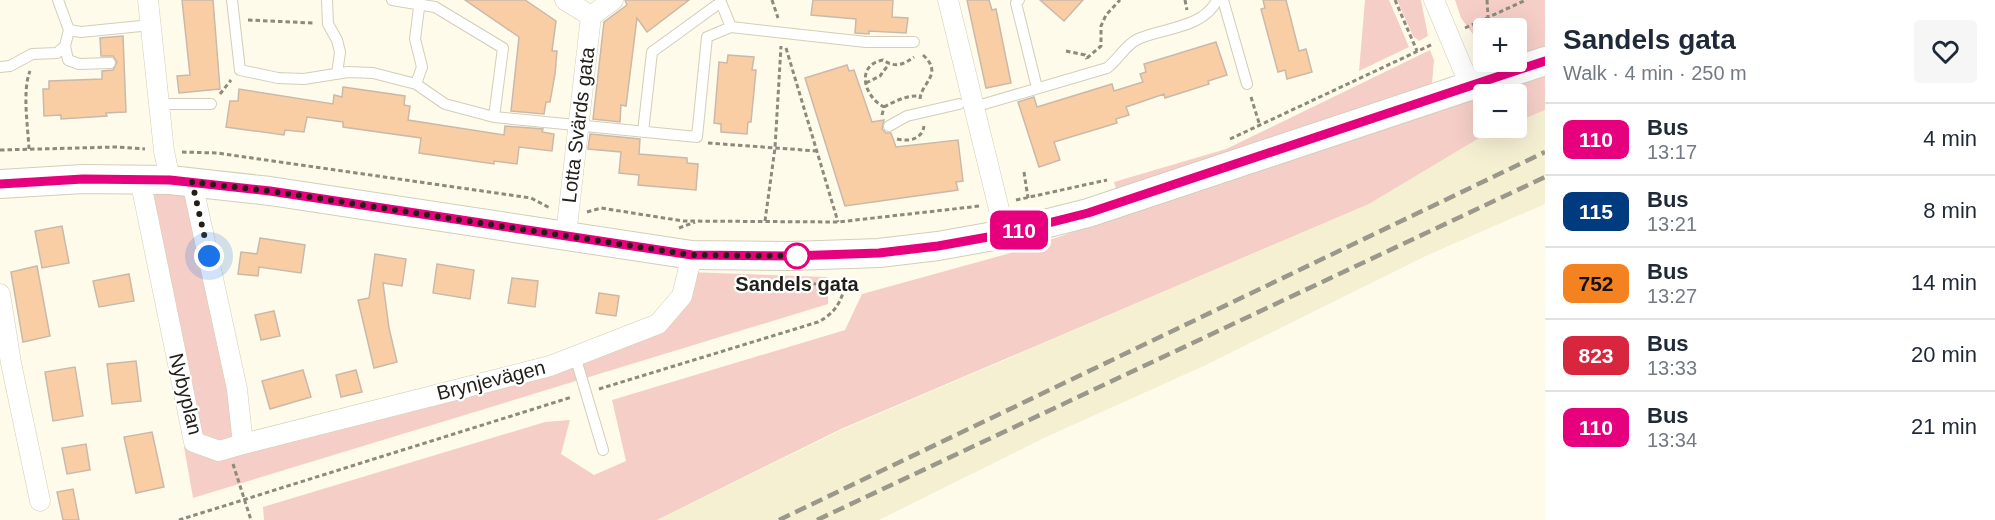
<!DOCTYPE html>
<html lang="en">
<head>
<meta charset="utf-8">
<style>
  body { margin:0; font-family:Arial,sans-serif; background:#f6f6f7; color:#1f2937; height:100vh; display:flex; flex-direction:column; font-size:22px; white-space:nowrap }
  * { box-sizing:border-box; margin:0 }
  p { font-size:20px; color:#747a83 }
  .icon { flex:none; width:33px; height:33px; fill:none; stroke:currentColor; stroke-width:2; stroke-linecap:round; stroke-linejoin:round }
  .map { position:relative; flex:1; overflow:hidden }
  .side { display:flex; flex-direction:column; background:#fff; width:450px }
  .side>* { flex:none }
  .badge { padding:0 12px; border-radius:9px; font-size:21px; line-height:39px }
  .buttons { position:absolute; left:1473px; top:18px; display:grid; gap:12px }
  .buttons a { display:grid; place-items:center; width:54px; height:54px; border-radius:6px; background:#fff; box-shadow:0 6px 24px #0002; font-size:30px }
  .you { position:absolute; width:30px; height:30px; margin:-15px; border:4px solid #fff; border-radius:50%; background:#1a73e8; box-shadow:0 0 0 9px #1a73e833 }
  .map>.badge { position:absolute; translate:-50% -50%; box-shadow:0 0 0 3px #fff }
  .round { display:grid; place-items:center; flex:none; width:63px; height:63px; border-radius:6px; background:#f6f6f7 }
  .summary { display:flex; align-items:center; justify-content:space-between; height:102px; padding:0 18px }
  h1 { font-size:28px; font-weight:700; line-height:45px }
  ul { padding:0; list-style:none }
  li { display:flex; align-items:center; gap:18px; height:72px; padding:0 18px; border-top:2px solid #e0e1e3 }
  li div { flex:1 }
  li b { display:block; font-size:22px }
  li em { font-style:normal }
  li .badge { min-width:66px; font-weight:700; text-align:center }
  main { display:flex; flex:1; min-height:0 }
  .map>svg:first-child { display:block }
  .built { fill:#f6f0d3 }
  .green { fill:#f5cfc7 }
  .building { fill:#facea5; stroke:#cab9aa; stroke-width:1.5 }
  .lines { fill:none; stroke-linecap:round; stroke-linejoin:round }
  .service-casing { stroke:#d2ceb9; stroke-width:12 }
  .minor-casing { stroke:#d2ceb9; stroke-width:21 }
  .secondary-casing { stroke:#d2ceb9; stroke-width:30 }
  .path { stroke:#8c897d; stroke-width:3; stroke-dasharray:4.5 3; stroke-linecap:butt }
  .service { stroke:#fff; stroke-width:10 }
  .minor { stroke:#fff; stroke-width:20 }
  .secondary { stroke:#fff; stroke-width:28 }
  .rail { stroke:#9a978b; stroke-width:4.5; stroke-dasharray:12 6; stroke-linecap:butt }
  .line-casing { stroke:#fff; stroke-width:14 }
  .line { stroke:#e6007e; stroke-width:9 }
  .walk { stroke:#211f18; stroke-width:6; stroke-dasharray:0 10.8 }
  .stop-dot { fill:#fff; stroke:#e6007e; stroke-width:3 }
  .labels { text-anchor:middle; stroke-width:4.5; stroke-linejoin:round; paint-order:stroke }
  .street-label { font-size:20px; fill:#211f18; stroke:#fff }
  .stop-label { font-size:20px; font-weight:bold; fill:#211f18; stroke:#fff }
</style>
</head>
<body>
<main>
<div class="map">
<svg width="1545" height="520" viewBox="0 0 1545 520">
  <rect width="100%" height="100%" fill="#fffbea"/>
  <path class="built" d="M1545 110V204L1428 255 1204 366 1046 437 879 520H657L841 430 1369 204 1486 134 1503 128H1516L1517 122Z"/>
  <path class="green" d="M1365 0H1389L1409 47 1359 71Z
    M1397 0H1421L1428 36 1419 41 1413 36Z
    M1455 0H1545V47L1517 58 1516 28H1484L1483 48 1461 18Z
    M1430 50 1434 60 1432 83 1424 89 1117 192 1114 182 1226 149Z
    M1545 76V110L1517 122 1516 94H1491Z
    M1483 97 1484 128H1503L1486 134 1369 204 841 429 657 520H264L263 507 545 422 570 420 561 454 594 475 626 461 612 400 845 330 862 294 1007 254Z
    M140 179 192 182 243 443 384 407 658 324 688 272 828 277V304L193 498 184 447 194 442Z"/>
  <path class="building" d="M182 0H213L220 89 179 93 177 76 190 75Z
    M465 0H525L556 21 552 51H557L555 74 550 102H546L544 114 511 111 519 37Z
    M625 0H689L647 32 637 18 626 106 621 105 620 122 593 119 604 22 627 5Z
    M813 0H893L892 17 908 18 906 33 869 31V34L855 33 856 19 811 15Z
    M967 0H989L992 10 996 9 1011 83 986 88Z
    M1040 0H1083L1064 21Z
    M1263 0H1286L1299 51 1306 49 1312 72 1287 79 1285 70 1278 72 1261 9 1265 8Z
    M123 36 126 112 106 113 107 116 61 119V115L44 116 43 89H49V81L102 79V71L113 70 117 62 113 56H101L100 38Z
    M1216 42 1227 75 1208 81 1209 84 1165 98 1164 94 1126 107 1129 115 1116 119 1117 123 1054 142 1060 160 1039 167 1018 102 1034 97 1037 107 1112 84 1114 91 1143 82 1140 74 1146 72 1144 64Z
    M728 55 754 57 752 70H756L751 122H748L747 134 721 132V124L714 123 719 62 727 63Z
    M847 65 849 71 854 70 872 122 884 120 882 129 886 133H891L896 147 958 140 963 181 956 182 958 190 845 206 805 78Z
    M343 87 405 96 404 105 410 106 408 120 504 135 505 126 543 129 542 132 554 134 552 151 519 147 517 164 494 161V164L419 153 421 138 343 127V122L307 117 304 132 285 130 284 135 226 127 230 101H238L239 89 333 104 334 95 342 97Z
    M590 134 640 139 639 154 687 158V163L698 164 696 190 638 185 639 175 619 173 621 152 588 149Z
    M62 226 69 263 42 268 35 231Z
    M260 238 305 245 301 273 259 267 258 276 238 274 241 252 257 254Z
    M375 254 406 259 402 286 383 283 389 328 397 362 374 368 358 300 369 298Z
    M437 264 474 270 470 299 433 293Z
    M37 266 50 336 23 342 11 272Z
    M129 274 134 301 99 307 93 281Z
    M512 278 538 281 535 307 508 303Z
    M599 293 619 296 616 316 596 313Z
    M274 311 280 336 261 340 255 315Z
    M136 361 141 401 112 404 107 364Z
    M75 367 83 416 53 421 45 372Z
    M303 370 311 397 270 409 262 381Z
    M356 370 362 392 341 397 336 375Z
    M152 432 164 487 136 493 124 437Z
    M86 444 90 470 67 474 62 448Z
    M73 489 79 520H63L57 492Z"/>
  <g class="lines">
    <defs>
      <path id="service" d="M58 0 69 30 81 32 151 25
        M232 0 240 70 278 78 304 79 348 72 373 73 416 84 445 104 494 117 697 137 707 37 731 27 866 42H914
        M327 0 328 24 337 40 340 52 337 74
        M392 0 435 7 503 48 494 117
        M720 0 731 27
        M1019 0 1016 3 1037 88
        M1223 0 1247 84
        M65 46 68 60 79 64 110 63
        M0 67 10 66 32 54 57 53 65 46 69 30
        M416 84 422 67 415 39 420 0
        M159 104H211
        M974 107 1107 68C1119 59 1125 45 1138 39 1163 28 1204 28 1217 0
        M889 126 907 116 959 104
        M643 132 652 52 721 2
        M575 356 603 450"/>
      <path id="minor" d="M148 0 164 151 170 180
        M565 0 591 16 613 0
        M948 0 1005 234
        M1434 0 1470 86
        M140 179 194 442 219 451 243 444 237 389 192 182
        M566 235 591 16
        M0 294 11 363 40 501
        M243 444 550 366 658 324 682 296 692 255"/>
      <path id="secondary" d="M0 184 83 179 170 180 270 191 692 255 792 256 879 253 938 246 1005 234 1088 213 1545 61"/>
    </defs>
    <use href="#service" class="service-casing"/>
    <use href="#minor" class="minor-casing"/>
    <use href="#secondary" class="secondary-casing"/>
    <path class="path" d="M772 0 778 18
      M1185 0 1187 10
      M1395 0 1417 51
      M1487 0 1488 16
      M248 20 313 23
      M1465 28 1526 0
      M786 48 838 222
      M1066 51 1085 55 1087 59
      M1087 58 1101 46V26L1106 15 1120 0
      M866 83 880 76 889 64
      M220 94 231 80
      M1251 97 1260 126
      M920 99C921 83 944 74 923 55H920
      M884 107C895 101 907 95 920 96
      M882 115 884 107C864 97 855 65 883 60 895 68 903 65 914 57
      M897 139C910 142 922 139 924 126
      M1230 139 1433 44
      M708 143 817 151
      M29 149C28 127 22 91 30 71
      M0 150 116 147 145 149
      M182 152 217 153 531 198 550 208
      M1024 172 1028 198
      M1016 200 1107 180
      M587 212 601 208 683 221 838 222 980 206
      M765 221 775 148 781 46
      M679 228 695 222
      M799 281 844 289 853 283V278
      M599 389 818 322C833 314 839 306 844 290
      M233 464 251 520
      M179 520 572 397"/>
    <use href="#service" class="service"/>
    <use href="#minor" class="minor"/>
    <use href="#secondary" class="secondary"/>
    <path class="rail" d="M779 520 1545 152
      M817 520 1545 177"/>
  </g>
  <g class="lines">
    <defs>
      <path id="line" d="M0 184 83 179 170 180 270 191 692 255 792 256 879 253 938 246 1005 234 1088 213 1545 61"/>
    </defs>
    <use href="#line" class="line-casing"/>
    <use href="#line" class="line"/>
    <path class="walk" d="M209 256 192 182 270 191 692 255 797 256"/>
  </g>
  <circle class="stop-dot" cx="797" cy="256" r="12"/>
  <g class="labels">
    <g class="street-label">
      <text transform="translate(578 125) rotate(-83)" y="7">Lotta Svärds gata</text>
      <text transform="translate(491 380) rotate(-14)" y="7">Brynjevägen</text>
      <text transform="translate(186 394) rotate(76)" y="7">Nybyplan</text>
    </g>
    <g class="stop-label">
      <text x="797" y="291">Sandels gata</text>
    </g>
  </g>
</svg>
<div class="buttons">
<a>+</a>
<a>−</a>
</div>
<div class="you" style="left:209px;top:256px"></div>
<b class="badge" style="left:1019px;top:230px;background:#e6007e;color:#fff">110</b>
</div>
<section class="side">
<div class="summary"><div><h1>Sandels gata</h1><p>Walk · 4 min · 250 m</p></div><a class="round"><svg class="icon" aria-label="heart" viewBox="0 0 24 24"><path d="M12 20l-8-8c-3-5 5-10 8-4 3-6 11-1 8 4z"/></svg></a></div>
<ul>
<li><span class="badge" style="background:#e6007e;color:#fff">110</span><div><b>Bus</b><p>13:17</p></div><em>4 min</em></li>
<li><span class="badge" style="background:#003b80;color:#fff">115</span><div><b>Bus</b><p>13:21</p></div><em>8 min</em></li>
<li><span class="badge" style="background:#f58220;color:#111">752</span><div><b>Bus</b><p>13:27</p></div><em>14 min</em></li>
<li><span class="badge" style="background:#d7263d;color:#fff">823</span><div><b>Bus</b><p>13:33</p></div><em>20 min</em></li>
<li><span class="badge" style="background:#e6007e;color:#fff">110</span><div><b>Bus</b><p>13:34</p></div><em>21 min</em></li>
</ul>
</section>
</main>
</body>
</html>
